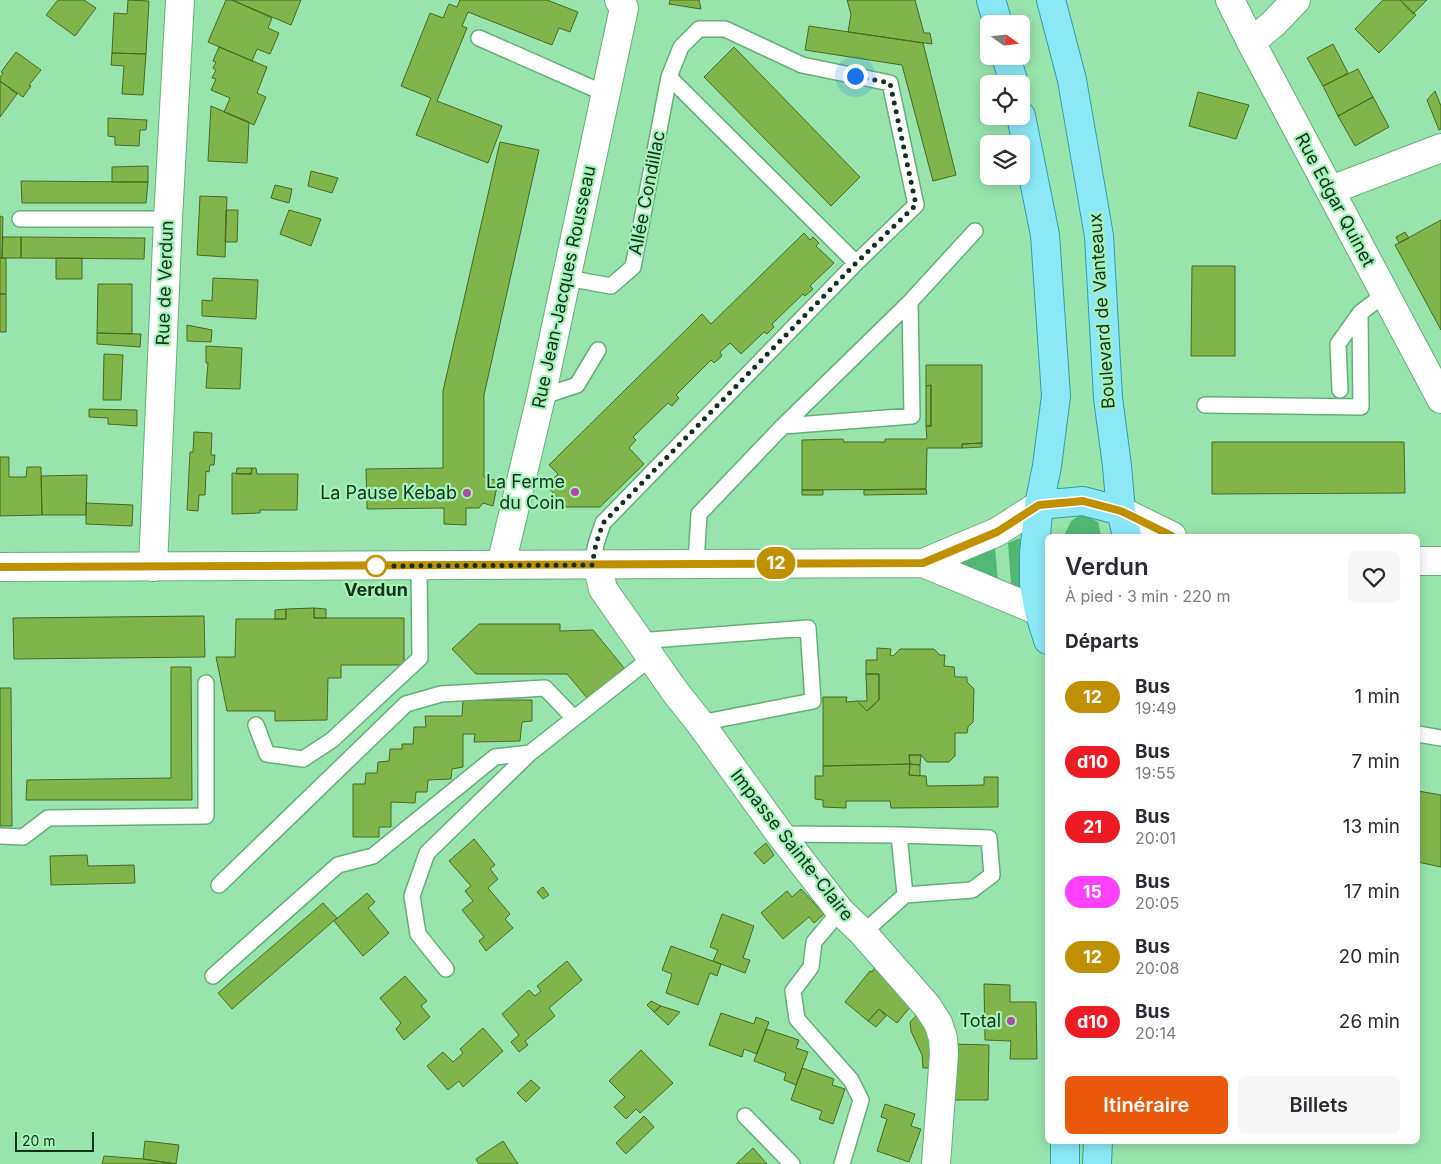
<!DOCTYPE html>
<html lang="fr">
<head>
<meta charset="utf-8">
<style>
  body { margin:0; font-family:Inter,sans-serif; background:#f7f7f7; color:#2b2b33; height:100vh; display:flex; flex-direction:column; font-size:19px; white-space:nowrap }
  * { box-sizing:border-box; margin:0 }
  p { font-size:16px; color:#7c7c81 }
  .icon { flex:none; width:28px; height:28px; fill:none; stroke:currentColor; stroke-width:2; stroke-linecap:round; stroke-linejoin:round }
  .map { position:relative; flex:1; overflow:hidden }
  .details { position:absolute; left:1045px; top:534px; width:375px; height:610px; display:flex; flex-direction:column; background:#fff; border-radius:8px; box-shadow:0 2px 12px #0003 }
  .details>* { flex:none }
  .badge { padding:0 10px; border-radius:16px; font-size:18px; line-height:32px }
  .needle { width:32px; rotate:105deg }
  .buttons { position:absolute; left:980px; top:15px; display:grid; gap:10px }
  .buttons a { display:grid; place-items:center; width:50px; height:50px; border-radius:8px; background:#fff; box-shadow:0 2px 12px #0003; font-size:25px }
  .scale { position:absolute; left:15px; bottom:12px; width:79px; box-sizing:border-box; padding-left:5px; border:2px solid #13321d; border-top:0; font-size:14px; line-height:18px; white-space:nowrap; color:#13321d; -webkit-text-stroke:4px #a5f2b9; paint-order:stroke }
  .you { position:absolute; width:25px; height:25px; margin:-12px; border:4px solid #fff; border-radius:50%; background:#1a73e8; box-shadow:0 0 0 8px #1a73e833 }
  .map>.badge { position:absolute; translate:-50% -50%; box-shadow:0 0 0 2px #fff }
  h2 { padding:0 20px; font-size:19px; line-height:45px }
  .round { display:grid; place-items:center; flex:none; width:52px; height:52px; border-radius:8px; background:#f7f7f7 }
  .summary { display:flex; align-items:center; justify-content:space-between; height:85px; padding:0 20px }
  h1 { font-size:24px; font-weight:600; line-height:38px }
  .primary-button { display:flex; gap:10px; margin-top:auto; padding:10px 20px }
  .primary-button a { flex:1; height:58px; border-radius:8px; background:#ea580c; color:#fff; font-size:20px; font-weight:600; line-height:58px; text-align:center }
  .primary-button a+a { background:#f7f7f7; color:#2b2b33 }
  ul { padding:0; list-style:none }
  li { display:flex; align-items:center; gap:15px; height:65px; padding:0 20px }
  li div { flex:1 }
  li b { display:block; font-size:19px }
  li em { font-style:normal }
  li .badge { min-width:55px; font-weight:700; text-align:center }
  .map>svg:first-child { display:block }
  .green { fill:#52b772 }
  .building { fill:#80b54c; stroke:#476b22 }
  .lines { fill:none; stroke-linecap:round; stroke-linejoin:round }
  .service-casing { stroke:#64af79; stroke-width:18 }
  .minor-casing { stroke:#64af79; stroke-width:30 }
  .tertiary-casing { stroke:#64af79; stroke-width:30 }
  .primary-casing { stroke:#309ea7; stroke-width:30 }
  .service { stroke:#fff; stroke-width:15 }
  .minor { stroke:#fff; stroke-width:28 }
  .tertiary { stroke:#fff; stroke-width:28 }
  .primary { stroke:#8ce8f7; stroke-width:28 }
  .line-casing { stroke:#fff; stroke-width:11 }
  .line { stroke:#bf9000; stroke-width:8 }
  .walk { stroke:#13321d; stroke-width:5; stroke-dasharray:0 9 }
  .poi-dot { fill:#b348a8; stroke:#a5f2b9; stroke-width:2 }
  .stop-dot { fill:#fff; stroke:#bf9000; stroke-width:2.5 }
  .labels { text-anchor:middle; stroke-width:4.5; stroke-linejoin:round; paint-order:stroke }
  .street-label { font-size:18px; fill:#13321d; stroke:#a5f2b9 }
  .poi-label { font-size:18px; fill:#13321d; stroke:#a5f2b9; text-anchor:end }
  .stop-label { font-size:18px; font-weight:bold; fill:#13321d; stroke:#a5f2b9 }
</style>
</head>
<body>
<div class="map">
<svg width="1441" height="1164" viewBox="0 0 1441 1164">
  <rect width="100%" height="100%" fill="#98e4ac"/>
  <path class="green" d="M1082 514 1098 522 1101 536H1064L1071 521Z
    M1020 538 1023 590 1011 584 1008 543Z
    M995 548 998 581 960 568 961 559Z"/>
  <path class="building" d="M58 0H84L96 8 75 36 46 15Z
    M128 0 149 1 146 54 112 53 114 13 127 14Z
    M226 0H232L272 18 268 28 279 33 270 54 257 49 252 61 208 42Z
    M232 0H301L291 25Z
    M460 0H547L578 12 570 32 559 28 552 45 468 12 462 26 467 28 437 101 502 126 488 163 416 135 431 98 401 86 430 13 443 18 449 4 457 7Z
    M670 0H699L701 9 669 4Z
    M847 0H915L924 33H930L932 44 848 32 851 14Z
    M1383 0H1400L1416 15 1379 53 1355 29Z
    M1400 0H1427L1413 14Z
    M809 26 923 43 956 175 933 181 902 65 805 50Z
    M1333 44 1348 73 1323 86 1307 58Z
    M219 47 267 67 257 93 266 97 254 125 224 112 230 98 211 90 216 79 212 78 216 70 213 68 216 62 213 61Z
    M734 47 860 177 831 206 704 77Z
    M16 52 41 70 29 85 31 86 23 97 0 81V77L3 73 1 72Z
    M112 53 146 54 143 95 122 94 124 66 111 65Z
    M1358 69 1373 97 1338 116 1323 86Z
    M0 81 17 94 0 117Z
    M1435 91 1441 106V129L1439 130 1427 100Z
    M1198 92 1249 105 1236 139 1189 126Z
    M1373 97 1389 127 1355 146 1338 116Z
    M211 106 249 122 247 163 208 161Z
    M108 118 147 120 146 130H140L139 146 115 145V137L108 136Z
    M500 142 539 150 484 395V477L498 481 493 506 483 503 479 508H466V525L444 524V508L367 509 366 469 443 468V391Z
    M148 166V182H112V167Z
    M311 171 338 178 332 193 308 186Z
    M21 181 148 182 146 203H22Z
    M275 185 292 189 289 203 271 198Z
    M200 196 227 197 225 257 197 255Z
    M226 210H238L237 242H225Z
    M289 210 321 219 311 246 280 234Z
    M0 216 3 217 2 258H0Z
    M1441 220V330L1395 245Z
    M1405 232 1409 238 1399 243 1396 237Z
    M804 233 810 240 813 237 819 243 816 246 834 263 810 286 813 289 805 296 803 294 772 324 774 327 767 334 764 332 741 354 730 343 720 352 722 356 714 363 711 360 676 395 679 398 672 406 668 403 633 437 636 440 629 448 644 464 600 507H566L546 485 558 474 549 465 702 314 711 324Z
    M3 237H21V258H2Z
    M21 237 145 238 144 259 21 258Z
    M0 258H6V294H0Z
    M56 258H82V279H56Z
    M1192 266H1235V356H1191Z
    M213 278 258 280 256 319 202 316V300L212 301Z
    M98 284H132V334L97 333Z
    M0 294H6V332H0Z
    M187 325 212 330 211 342 187 341Z
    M97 333 141 334 140 347 97 344Z
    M206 346 242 348 240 389 206 388 208 363H206Z
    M104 354 123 355 121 400H103Z
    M926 365H982V443L962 444V448H927L926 489 802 490V440L843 439 844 442H885V439H927L926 426H931V385L926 386Z
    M931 385V426H926V386Z
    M89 409 137 410V426L108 424V418L89 417Z
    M194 432 212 433 211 455H215L214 465H210L209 472 206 471 205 495H199L198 511 187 510 190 452H193Z
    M1212 442H1404L1405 493 1212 494Z
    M982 443V447L962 448V444Z
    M0 457H9V477H26L27 467H41L42 515 0 516Z
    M237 468H252L251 474H236Z
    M252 468H256L257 474H298L297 510H260V513L232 514V473L251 474Z
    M87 475 86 515H42L41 476Z
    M926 489 927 494 864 495V490Z
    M802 490H823V495H802Z
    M86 503 133 505 132 526 86 524Z
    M314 608V618H404V665H341V678H328L327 720 275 721V711H227L216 657H235L236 619H286V609Z
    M314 608 326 609V618H314Z
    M286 609V619H275V610Z
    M204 616 205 657 14 659 13 618Z
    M479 624H560V631L593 630 624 668 588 699 567 674H476L452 649Z
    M877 648 891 649 890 655 893 656 900 649H934L940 655H945L944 666 954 667 955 677H967V682L974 689 973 722 968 727 967 733H955V756L949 762H927L921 755H909L910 764 823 766V697H847L846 702 857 701 867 711 879 700V674H866V660H877Z
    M171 667H191L192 800H26L27 780 171 778Z
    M866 674H879V700L867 711 857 701H867Z
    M0 688H11L12 826H0Z
    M463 700H532V721L522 722 520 741 474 742 475 734H463V767L452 769 451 779 428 780 427 792H416L415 803 391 802V827H379V837H353V784H365L366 773H377L378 762 389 761 390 749H402V744H413L414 727H426L425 716H462Z
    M909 755H921L920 765 910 764Z
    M910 764 909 775 926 776 927 786 984 785V777H998V807L891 808 890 801H846V808L823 807V800L815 799V776H823V766Z
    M910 764 920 765V776L909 775Z
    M1418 791 1441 795V867L1418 862Z
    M474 839 495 865 490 869 498 879 488 888 510 914 505 919 513 928 486 951 479 941 484 937 462 910 473 901 465 891 471 886 449 861Z
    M766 843 774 855 764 864 754 853Z
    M87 855 88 866 134 865 135 883 51 885 50 856Z
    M543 887 549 895 543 899 537 892Z
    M801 889 824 914 814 923 809 917 783 939 761 913 787 891 792 897Z
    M367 893 375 902 368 908 389 933 363 956 334 921Z
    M323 903 337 918 232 1009 218 993Z
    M722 914 754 926 743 958 750 960 745 973 713 961 718 950 710 947Z
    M671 946 721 964 717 976 710 973 698 1005 666 993 672 974 662 970Z
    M567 961 582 980 549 1008 555 1016 525 1041 528 1045 519 1052 511 1042 519 1035 502 1014 529 990 535 996 541 991 537 986Z
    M875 967 911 1006 897 1023 879 1009 868 1021 845 1002 870 971 872 972Z
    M405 976 427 1001 421 1006 430 1017 404 1040 396 1029 401 1023 380 998Z
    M984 984 1010 985V1002H1036L1037 1059H1010L1011 1041 985 1040Z
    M651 1001 661 1006 654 1012 647 1005Z
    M661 1006 680 1012 668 1025 654 1012Z
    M879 1009 886 1016 876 1027 868 1021Z
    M721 1013 754 1024 756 1017 769 1022 757 1054 744 1049 742 1057 709 1045Z
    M918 1014 936 1042 935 1068H923L922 1055 911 1031 910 1022Z
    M483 1028 503 1051 463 1087 459 1081 448 1090 427 1066 443 1052 453 1062 463 1053 460 1049Z
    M766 1029 799 1040 796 1048 808 1052 796 1085 784 1080 786 1073 754 1061Z
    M952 1044 989 1045 988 1100H951Z
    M641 1050 673 1083 640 1113 636 1109 626 1119 614 1107 625 1097 609 1081Z
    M802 1068 834 1079 832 1085 845 1089 833 1124 819 1119 822 1111 791 1100Z
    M531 1080 540 1088 526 1102 517 1093Z
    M885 1104 915 1114 911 1126 921 1129 909 1162 877 1151 887 1119 881 1117Z
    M644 1116 654 1127 626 1154 616 1143Z
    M145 1141 179 1145 176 1164 143 1159Z
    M503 1141 518 1164H479L476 1159Z
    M753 1148 767 1164H736Z
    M104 1156 143 1159 176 1164H102Z"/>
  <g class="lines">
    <defs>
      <path id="service" d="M479 38 606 94
        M669 77 681 47 699 29H725L802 65 890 83 916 205 856 263
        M20 219H168
        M567 278 611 286 633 267 669 77 856 263 603 523 596 544 592 565
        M1340 390 1338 344 1360 313
        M541 397 577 385 598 350
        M1205 405 1361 407 1360 313 1385 294
        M783 426 912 416 910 302
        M696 563 699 514 783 426 910 302 975 231
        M638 641 808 628 813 701 700 723
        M256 725 267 754 303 759 332 740 420 658 419 566
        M1418 734 1441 738
        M780 834 899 835 989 838 992 875 972 890 905 895 863 933
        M899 835 905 895
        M0 836 23 837 48 818 206 816V683
        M219 885 406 704 441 694 545 688 574 718
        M840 911 814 942 811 967 793 991 797 1019 851 1080 861 1100 842 1164
        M446 969 418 934 412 896 427 853 530 753
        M213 976 338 865 373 856 495 757 530 753 652 657
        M745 1116 792 1164"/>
      <path id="minor" d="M1230 0 1251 42 1441 399
        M1251 42 1273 24 1296 0
        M1331 190 1441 148
        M501 565 541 397 621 22 624 8 619 0
        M600 565V576L603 589 676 693 700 723 780 834 840 911 863 933 927 1006 938 1023 943 1038 944 1054 936 1164
        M153 567 168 219 180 0"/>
      <path id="tertiary" d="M1121 511 1172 536
        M1418 561H1441
        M923 563 997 532 1039 505
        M0 567 923 563 1039 611"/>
      <path id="primary" d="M991 0 998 24
        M1051 0 1072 80 1099 236 1108 398 1117 466 1121 511 1127 536
        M1006 56 1014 84
        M1021 116 1045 235 1056 396 1047 466 1039 505 1034 554V584L1039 611 1048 640
        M1039 505 1083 501 1121 511
        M1065 1164V1141
        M1097 1164 1098 1141"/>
    </defs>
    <use href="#service" class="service-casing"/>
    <use href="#minor" class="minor-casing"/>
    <use href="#tertiary" class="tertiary-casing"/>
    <use href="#primary" class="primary-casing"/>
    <use href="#service" class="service"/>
    <use href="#minor" class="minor"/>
    <use href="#tertiary" class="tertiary"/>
    <use href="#primary" class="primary"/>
  </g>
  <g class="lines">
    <defs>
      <path id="line" d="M0 567 923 563 997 532 1039 505 1083 501 1121 511 1172 536"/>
    </defs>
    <use href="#line" class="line-casing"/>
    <use href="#line" class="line"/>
    <path class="walk" d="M376 566 592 565 596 544 603 523 856 263 916 205 890 83 855 76"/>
  </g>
  <g class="poi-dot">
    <circle cx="575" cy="492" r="5"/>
    <circle cx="467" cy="493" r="5"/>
    <circle cx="1011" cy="1021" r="5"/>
  </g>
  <circle class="stop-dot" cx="376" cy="566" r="10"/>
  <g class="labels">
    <g class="street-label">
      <text transform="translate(647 193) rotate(-79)" y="6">Allée Condillac</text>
      <text transform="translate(1335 200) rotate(62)" y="6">Rue Edgar Quinet</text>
      <text transform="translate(165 283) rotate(-88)" y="6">Rue de Verdun</text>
      <text transform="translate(564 287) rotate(-78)" y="6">Rue Jean-Jacques Rousseau</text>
      <text transform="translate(1102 311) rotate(-94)" y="6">Boulevard de Vanteaux</text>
      <text transform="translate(792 845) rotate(52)" y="6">Impasse Sainte-Claire</text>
    </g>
    <g class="poi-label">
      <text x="565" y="488">La Ferme<tspan x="565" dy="21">du Coin</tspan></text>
      <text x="457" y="499">La Pause Kebab</text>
      <text x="1001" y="1027">Total</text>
    </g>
    <g class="stop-label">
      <text x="376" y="596">Verdun</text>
    </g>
  </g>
</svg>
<div class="buttons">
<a><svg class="needle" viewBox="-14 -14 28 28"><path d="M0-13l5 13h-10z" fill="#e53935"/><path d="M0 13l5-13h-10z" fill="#7c7c81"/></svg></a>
<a><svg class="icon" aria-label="locate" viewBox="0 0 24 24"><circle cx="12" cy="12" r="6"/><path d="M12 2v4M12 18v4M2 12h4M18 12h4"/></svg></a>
<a><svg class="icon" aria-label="layers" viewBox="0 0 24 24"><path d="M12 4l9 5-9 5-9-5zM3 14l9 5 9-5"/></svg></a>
</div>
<div class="scale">20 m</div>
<div class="you" style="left:855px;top:76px"></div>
<b class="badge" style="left:776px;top:563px;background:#bf9000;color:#fff">12</b>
<section class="details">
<div class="summary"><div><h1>Verdun</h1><p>À pied · 3 min · 220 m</p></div><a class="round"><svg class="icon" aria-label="heart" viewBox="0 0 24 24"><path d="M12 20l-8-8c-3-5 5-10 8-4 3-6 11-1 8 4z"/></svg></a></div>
<h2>Départs</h2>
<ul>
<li><span class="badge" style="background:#bf9000;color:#fff">12</span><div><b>Bus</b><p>19:49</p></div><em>1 min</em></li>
<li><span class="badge" style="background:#ed1c24;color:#fff">d10</span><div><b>Bus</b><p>19:55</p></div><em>7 min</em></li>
<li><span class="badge" style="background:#ed1c24;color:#fff">21</span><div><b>Bus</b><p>20:01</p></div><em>13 min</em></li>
<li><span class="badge" style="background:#ff40ff;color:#fff">15</span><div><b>Bus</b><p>20:05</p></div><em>17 min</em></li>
<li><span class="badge" style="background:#bf9000;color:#fff">12</span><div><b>Bus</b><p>20:08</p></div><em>20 min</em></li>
<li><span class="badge" style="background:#ed1c24;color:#fff">d10</span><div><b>Bus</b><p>20:14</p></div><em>26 min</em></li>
</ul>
<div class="primary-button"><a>Itinéraire</a><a>Billets</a></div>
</section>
</div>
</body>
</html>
